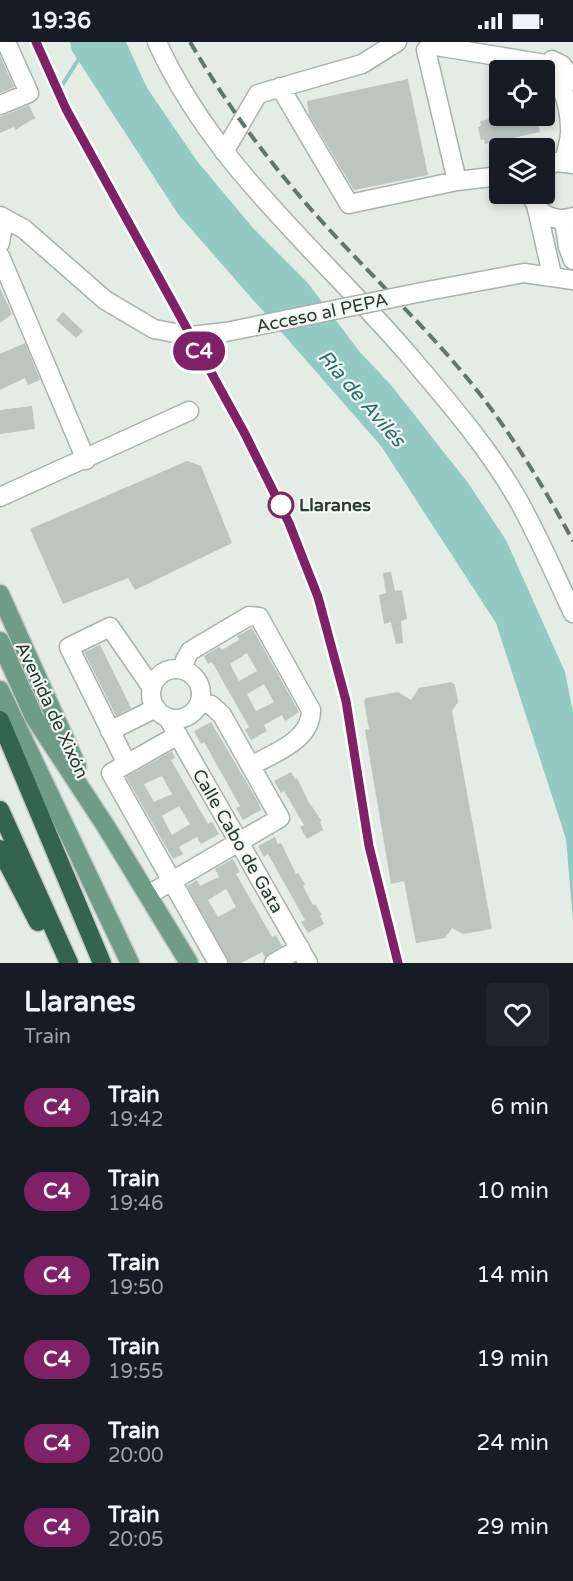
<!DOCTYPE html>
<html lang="en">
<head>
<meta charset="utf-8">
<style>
  body { margin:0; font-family:"Varela Round",sans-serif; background:#20242c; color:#f1f3f6; height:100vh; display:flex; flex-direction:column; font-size:22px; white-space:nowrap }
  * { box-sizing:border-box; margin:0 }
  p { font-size:20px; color:#9ea1a6 }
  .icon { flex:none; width:33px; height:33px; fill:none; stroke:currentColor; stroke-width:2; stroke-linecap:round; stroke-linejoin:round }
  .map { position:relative; height:921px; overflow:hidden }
  .details { display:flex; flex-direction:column; background:#171b24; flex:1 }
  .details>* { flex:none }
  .badge { padding:0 12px; border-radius:20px; font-size:21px; line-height:39px }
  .fabs { position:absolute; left:489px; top:18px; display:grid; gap:12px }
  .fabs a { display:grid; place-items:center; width:66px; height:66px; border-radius:6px; background:#171b24; box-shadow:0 3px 9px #0003; font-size:30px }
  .map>.badge { position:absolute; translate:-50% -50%; box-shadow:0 0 0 3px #fff }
  .round { display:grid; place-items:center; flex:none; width:63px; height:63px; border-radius:6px; background:#20242c }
  .overview { display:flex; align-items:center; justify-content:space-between; height:102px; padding:0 24px }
  h1 { font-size:28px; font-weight:700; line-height:45px }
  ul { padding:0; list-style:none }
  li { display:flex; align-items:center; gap:18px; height:84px; padding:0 24px }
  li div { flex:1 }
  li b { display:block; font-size:22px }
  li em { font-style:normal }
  li .badge { min-width:66px; font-weight:700; text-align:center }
  .status { display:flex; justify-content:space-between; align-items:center; height:42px; padding:0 30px; background:#171b24; direction:ltr }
  .status svg { height:16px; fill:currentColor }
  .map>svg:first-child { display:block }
  .water { fill:#93cac4 }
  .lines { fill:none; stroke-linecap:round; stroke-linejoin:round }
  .stream { stroke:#93cac4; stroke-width:4 }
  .building { fill:#bac6bf; fill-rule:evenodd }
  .minor-casing { stroke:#a7b3ac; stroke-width:21 }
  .major-casing { stroke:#c2c8c5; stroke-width:21 }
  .highway-casing { stroke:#c2c8c5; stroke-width:21 }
  .minor { stroke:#fff; stroke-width:18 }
  .major { stroke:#6e9c85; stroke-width:18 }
  .highway { stroke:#35644e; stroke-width:18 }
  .rail { stroke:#60776b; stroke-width:4; stroke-dasharray:12 6; stroke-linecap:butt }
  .minor-bridge-casing { stroke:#a7b3ac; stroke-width:21; stroke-linecap:butt }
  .minor-bridge { stroke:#fff; stroke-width:18 }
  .line-casing { stroke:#fff; stroke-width:14 }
  .line { stroke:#802168; stroke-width:9 }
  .stop-dot { fill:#fff; stroke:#802168; stroke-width:3 }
  .labels { text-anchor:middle; stroke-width:4.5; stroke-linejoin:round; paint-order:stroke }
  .street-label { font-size:18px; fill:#263b30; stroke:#f4f9f5 }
  .stop-label { font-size:18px; font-weight:bold; fill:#263b30; stroke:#f4f9f5; text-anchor:start }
  .water-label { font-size:20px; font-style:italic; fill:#27706a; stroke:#f4f9f5 }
</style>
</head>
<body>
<div class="status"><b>19:36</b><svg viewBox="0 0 49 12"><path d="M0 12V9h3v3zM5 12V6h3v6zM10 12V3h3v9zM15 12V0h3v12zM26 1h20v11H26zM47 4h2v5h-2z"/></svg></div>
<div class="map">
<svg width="573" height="921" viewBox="0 0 573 921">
  <rect width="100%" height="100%" fill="#e4ece6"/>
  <path class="water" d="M70 0H126L147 46 197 119 253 186 307 240 359 309 391 343 468 441 506 498 565 630 573 670V879L566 797 496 581 381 404 178 172 72 9Z"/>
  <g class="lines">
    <path class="stream" d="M63 42 80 15"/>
  </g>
  <path class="building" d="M0 14 14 45 0 51Z
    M408 37 428 133 354 148 309 73 307 59Z
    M29 63 35 76 15 88 14 85 0 91V75Z
    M504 74H537L540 90 485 102 484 97 481 98 478 85 481 84 480 79Z
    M0 246 12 272 0 281Z
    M63 270 83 289 76 296 56 278Z
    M25 301 40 338 28 343 25 336 0 348V312Z
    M32 364 35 387 0 392V368Z
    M187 419 201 424 232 501 135 548 128 536 63 562 30 487Z
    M391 530 395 549 402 548 407 577 401 579 403 601 396 602 391 580 384 582 379 553 386 551 383 531Z
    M252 586 299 670 285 679 282 673 264 683 267 689 251 698 245 688 249 685 212 620 208 622 204 614 219 605 222 608 239 598 237 594ZM247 611 257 629 239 639 230 622ZM264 642 274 660 256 669 247 652Z
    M100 603 131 666 116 674 84 610Z
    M451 640 455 643 458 660 452 669 492 887 463 892 452 886 445 896 416 901 404 839 391 842 365 688 369 687 364 659 366 656 398 650 411 658 419 646Z
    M211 680 258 760 261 768 243 778 236 766 240 764 204 700 201 702 194 689Z
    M172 709 175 716 171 718 208 782 212 780 219 792 201 802 197 795 179 805 183 812 173 817 126 735ZM162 734 172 752 154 760 144 742ZM179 764 190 782 172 793 162 774Z
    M291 730 295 737 297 736 308 759 322 779 320 780 323 788 307 797 300 785 304 783 284 749 281 751 274 739Z
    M275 795 278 802 281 801 296 832 298 831 305 842 303 844 313 863 315 862 322 873 320 874 324 882 308 891 301 880 305 878 268 812 264 815 258 804Z
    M233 817 240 830 236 832 272 895 276 893 282 904 265 915 262 910 241 921H229L187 844 197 838 200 844 219 835 215 827ZM226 847 236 865 218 875 208 858Z"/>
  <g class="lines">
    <defs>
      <path id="minor" d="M157 0C213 124 320 210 407 311 446 357 487 404 517 456 538 493 555 533 573 571
        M436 4 545 22C561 35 570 65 570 87 571 97 566 109 564 120
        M426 8 457 139
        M552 18 562 23 573 39
        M280 45 349 162 457 139 500 134
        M0 63 29 51 6 0
        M224 110 258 52 362 22 397 0
        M544 125 556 120 573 122
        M532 152C536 172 553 181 573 175
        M537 167 552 233
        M0 174 24 187 105 258 154 287
        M564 178 568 205 573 218
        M0 201 4 178
        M0 214 86 418
        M422 250 524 231 573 238
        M0 455 189 369
        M151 652a25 25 0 1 1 50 0a25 25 0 1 1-50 0Z
        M184 628 185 618 190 609 249 574 259 575 311 668C311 699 275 710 251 724
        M168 676 308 921
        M110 689 156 666
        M178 693 111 731 218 921
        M127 722 69 605 110 585 152 646
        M148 853 280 776 222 673 211 663 200 660
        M274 921 300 906"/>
      <path id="major" d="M0 552 77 724
        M0 599 34 675 105 783 189 921
        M0 648 130 921"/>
      <path id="highway" d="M0 678 102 921
        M0 768 69 921
        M0 807 38 880"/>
    </defs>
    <use href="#minor" class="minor-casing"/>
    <use href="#major" class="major-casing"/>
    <use href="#highway" class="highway-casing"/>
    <use href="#minor" class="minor"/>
    <use href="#major" class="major"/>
    <use href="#highway" class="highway"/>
    <path class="rail" d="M36 0 66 67 281 463 318 556 346 659 369 804 398 921
      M190 0C220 51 253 99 292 145 353 219 428 283 486 360 519 404 547 451 573 499"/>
    <defs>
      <path id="minor-bridge" d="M154 287 191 294 226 290 422 250"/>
    </defs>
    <use href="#minor-bridge" class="minor-bridge-casing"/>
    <use href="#minor-bridge" class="minor-bridge"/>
  </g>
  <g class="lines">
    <defs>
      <path id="line" d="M36 0 66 67 245 392 289 481 318 555 346 659 369 804 398 921"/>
    </defs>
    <use href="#line" class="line-casing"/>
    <use href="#line" class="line"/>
  </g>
  <circle class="stop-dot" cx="281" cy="463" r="12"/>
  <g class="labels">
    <g class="street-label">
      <text transform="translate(322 271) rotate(-12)" y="6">Acceso al PEPA</text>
      <text transform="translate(52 668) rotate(65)" y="6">Avenida de Xixón</text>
      <text transform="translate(238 799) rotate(60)" y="6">Calle Cabo de Gata</text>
    </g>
    <g class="stop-label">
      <text x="299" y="469">Llaranes</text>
    </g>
    <g class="water-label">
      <text transform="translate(362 356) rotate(49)" y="7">Ría de Avilés</text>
    </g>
  </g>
</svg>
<div class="fabs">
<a><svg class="icon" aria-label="locate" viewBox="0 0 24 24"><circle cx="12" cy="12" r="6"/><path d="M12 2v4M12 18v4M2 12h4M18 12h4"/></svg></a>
<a><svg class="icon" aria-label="layers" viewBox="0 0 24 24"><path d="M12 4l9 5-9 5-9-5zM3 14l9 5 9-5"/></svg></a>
</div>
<b class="badge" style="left:199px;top:309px;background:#802168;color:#fff">C4</b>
</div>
<section class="details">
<div class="overview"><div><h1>Llaranes</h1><p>Train</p></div><a class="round"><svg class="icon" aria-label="heart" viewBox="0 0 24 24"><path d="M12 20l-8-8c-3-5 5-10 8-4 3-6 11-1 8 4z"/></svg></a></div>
<ul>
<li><span class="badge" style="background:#802168;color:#fff">C4</span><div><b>Train</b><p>19:42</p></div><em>6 min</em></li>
<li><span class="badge" style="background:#802168;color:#fff">C4</span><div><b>Train</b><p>19:46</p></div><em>10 min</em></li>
<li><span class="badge" style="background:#802168;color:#fff">C4</span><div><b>Train</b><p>19:50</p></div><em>14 min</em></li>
<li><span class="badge" style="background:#802168;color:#fff">C4</span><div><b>Train</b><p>19:55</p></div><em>19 min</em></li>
<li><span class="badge" style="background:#802168;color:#fff">C4</span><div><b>Train</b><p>20:00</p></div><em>24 min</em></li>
<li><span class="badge" style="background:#802168;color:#fff">C4</span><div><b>Train</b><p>20:05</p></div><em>29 min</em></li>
</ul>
</section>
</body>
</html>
